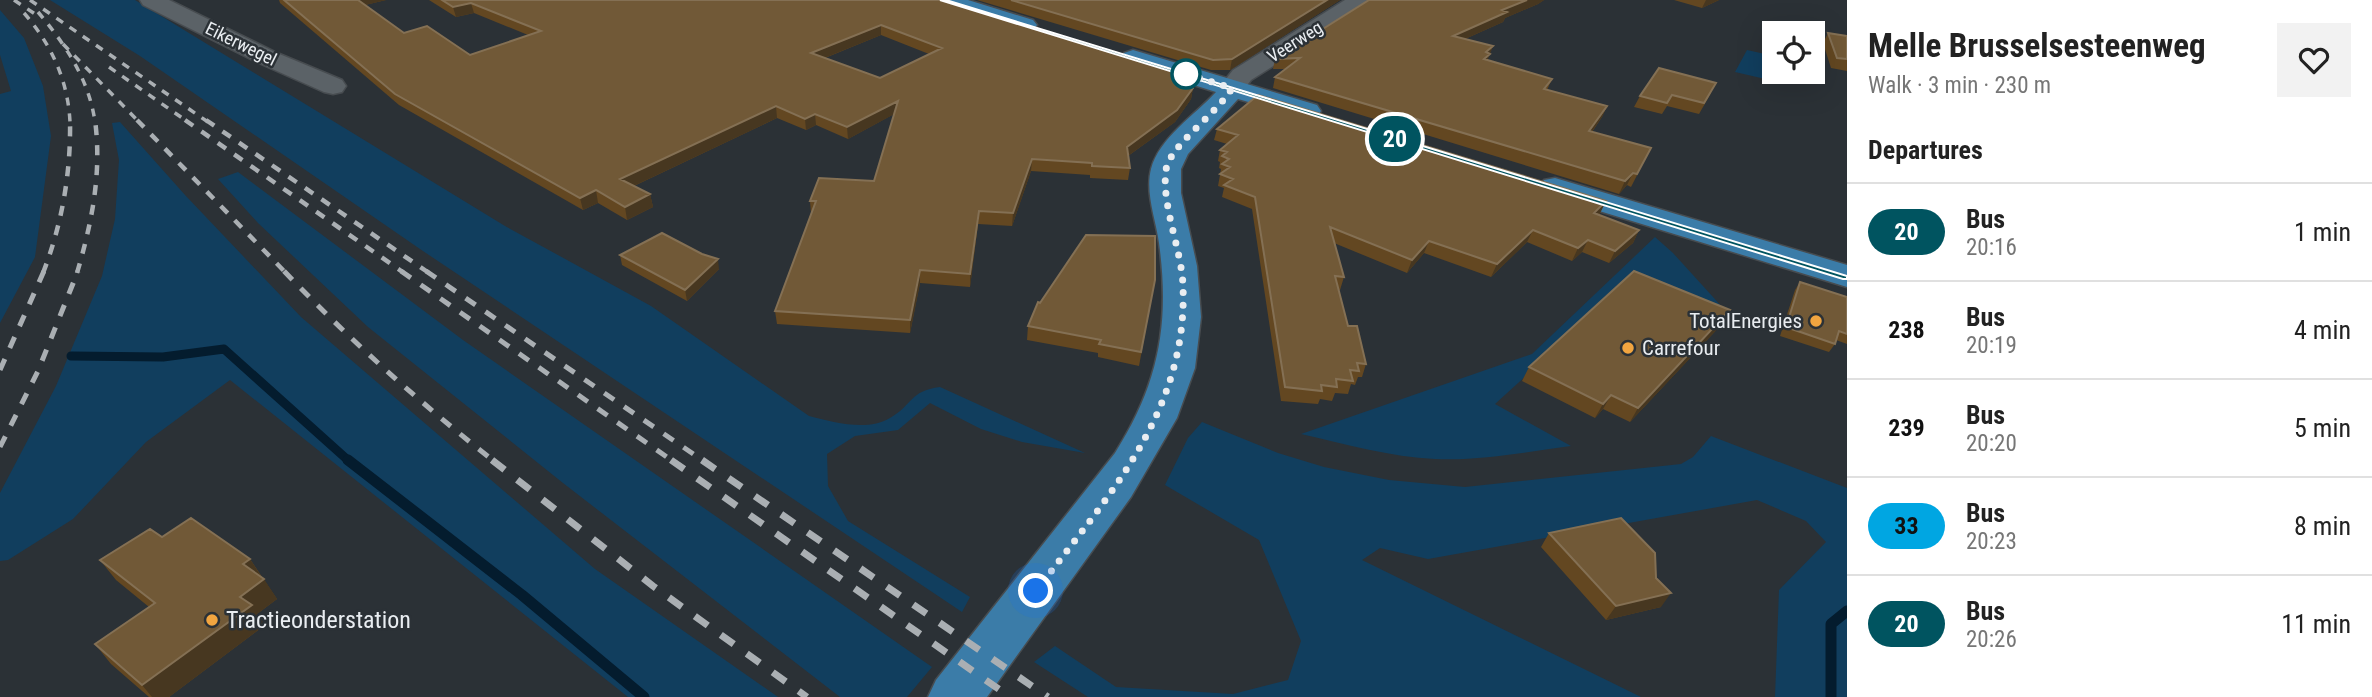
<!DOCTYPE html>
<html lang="en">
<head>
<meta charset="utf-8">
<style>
  body { margin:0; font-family:"Roboto Condensed",sans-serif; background:#f2f2f2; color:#222; height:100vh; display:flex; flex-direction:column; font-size:26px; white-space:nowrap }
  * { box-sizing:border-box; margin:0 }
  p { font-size:23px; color:#767676 }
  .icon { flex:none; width:38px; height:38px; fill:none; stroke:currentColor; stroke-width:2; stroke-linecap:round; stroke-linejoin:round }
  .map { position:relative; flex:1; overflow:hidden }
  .side { display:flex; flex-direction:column; background:#fff; width:525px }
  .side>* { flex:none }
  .badge { padding:0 14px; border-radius:23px; font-size:24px; line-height:46px }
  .controls { position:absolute; left:1762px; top:21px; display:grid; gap:14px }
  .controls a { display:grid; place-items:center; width:63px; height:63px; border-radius:0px; background:#fff; box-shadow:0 7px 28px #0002; font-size:35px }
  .you { position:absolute; width:35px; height:35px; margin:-18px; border:5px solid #fff; border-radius:50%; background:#1a73e8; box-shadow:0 0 0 10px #1a73e833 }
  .map>.badge { position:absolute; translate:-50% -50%; box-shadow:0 0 0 4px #fff }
  h2 { padding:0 21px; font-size:26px; line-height:63px }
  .round { display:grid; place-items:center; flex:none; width:74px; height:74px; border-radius:0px; background:#f2f2f2 }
  .head { display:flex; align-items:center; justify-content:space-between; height:119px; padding:0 21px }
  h1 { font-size:33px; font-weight:700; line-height:52px }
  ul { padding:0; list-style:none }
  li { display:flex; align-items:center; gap:21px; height:98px; padding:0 21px; border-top:2px solid #e0e0e0 }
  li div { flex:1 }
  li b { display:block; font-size:26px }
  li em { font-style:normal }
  li .badge { min-width:77px; font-weight:700; text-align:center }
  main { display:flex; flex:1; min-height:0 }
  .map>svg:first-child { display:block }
  .green { fill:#113e5e }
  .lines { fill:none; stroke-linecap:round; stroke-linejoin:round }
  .stream-far1 { stroke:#041c2e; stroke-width:9 }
  .stream { stroke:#041c2e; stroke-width:11 }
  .minor-casing { stroke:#474c50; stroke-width:3 }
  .major-casing { stroke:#474c50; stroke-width:3 }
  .minor { fill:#5b6267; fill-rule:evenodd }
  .major { fill:#3b7ca8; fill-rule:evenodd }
  .rail-far3 { stroke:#aaafb3; stroke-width:3.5; stroke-dasharray:8 8; stroke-linecap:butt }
  .rail-far2 { stroke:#aaafb3; stroke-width:4.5; stroke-dasharray:10 10; stroke-linecap:butt }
  .rail-far1 { stroke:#aaafb3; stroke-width:5; stroke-dasharray:12 12; stroke-linecap:butt }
  .rail { stroke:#aaafb3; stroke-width:7; stroke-dasharray:16 16; stroke-linecap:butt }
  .wall { fill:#634721; fill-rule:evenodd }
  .shaded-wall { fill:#473720 }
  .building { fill:#715937; stroke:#847054; stroke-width:2; fill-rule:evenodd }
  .line { fill:#005460; stroke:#fff; stroke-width:2 }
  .walk { stroke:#e9edf1; stroke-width:7; stroke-dasharray:0 12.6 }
  .stop-dot { fill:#fff; stroke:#005460; stroke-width:3.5 }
  .poi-dot { fill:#f1a540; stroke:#2b3136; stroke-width:2.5 }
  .labels { text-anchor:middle; stroke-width:5; stroke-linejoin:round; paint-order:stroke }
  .far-street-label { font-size:18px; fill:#e9edf1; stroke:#2b3136 }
  .poi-label { font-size:21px; fill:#e9edf1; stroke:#2b3136; text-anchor:end }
  .near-poi-label { font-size:24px; fill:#e9edf1; stroke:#2b3136; text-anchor:start }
</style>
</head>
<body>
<main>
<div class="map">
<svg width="1847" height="697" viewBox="0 0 1847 697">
  <rect width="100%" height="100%" fill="#2b3136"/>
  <path class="green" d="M50 0H135L505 226 651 306 809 416C833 422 867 432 890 418 913 405 909 391 940 387L1085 453 1022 442 981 429 930 403 898 430 855 436 827 454 828 486 848 521 970 597 962 612 420 249 140 56Z
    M0 10 24 38 43 86 51 136 35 257 0 323V94L11 91 0 55Z
    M1747 50 1774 56V72H1778L1774 81 1735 72Z
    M120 122 185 195 301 317 595 569 778 697H628L230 380 146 442 73 519 8 560 0 561V493L56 386 102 276 115 219 119 160 112 123Z
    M238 172 463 340 932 667 907 697H840L563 483 368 327 258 223 218 179Z
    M1655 237 1673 253 1733 319 1722 324 1627 284 1495 404 1571 446C1526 452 1481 461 1435 459 1391 457 1344 444 1301 434L1532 354Z
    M1202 422 1278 453 1324 467 1389 480 1465 487 1681 464 1693 457 1711 436 1847 488V697H1775L1779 590 1826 542 1806 521 1757 500 1428 559 1380 548 1362 560 1641 697H1088L1034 662 1055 646 1116 687 1233 694 1288 680 1301 641 1259 540 1165 485 1188 438Z"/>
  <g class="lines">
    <path class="stream-far1" d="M71 356 163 357 224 349 350 462"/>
    <path class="stream" d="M348 460 522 595 644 697
      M1831 697V624L1847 611"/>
    <defs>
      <path id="minor" d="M140 0H169L277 53 342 80 346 86 342 92 333 94 324 92 259 63 143 5Z
        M1345 0H1372L1369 5 1251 80C1242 92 1238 97 1223 94L1219 88 1233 70Z"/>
      <path id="major" d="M933 0H968L1033 20 1037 25 1033 30 1025 32 936 5Z
        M1133 50 1317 105 1321 111 1317 117 1307 119 1238 99 1188 154 1181 169V193L1197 266 1201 317 1195 368 1177 418 1131 497 987 697H928L936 680 1115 453C1159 384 1170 323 1159 243 1156 220 1145 193 1151 169 1159 138 1195 115 1216 92L1124 63 1120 58 1124 53Z
        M1555 178 1847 265V287L1544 194 1539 187 1544 180Z"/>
    </defs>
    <use href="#minor" class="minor-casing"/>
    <use href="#major" class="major-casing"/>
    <use href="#minor" class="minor"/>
    <use href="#major" class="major"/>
    <path class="rail-far3" d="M14 0 38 16
      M30 0 208 122
      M38 12C65 44 89 79 95 122
      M24 13C51 44 68 80 70 122
      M63 44 139 122
      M109 67 188 122"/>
    <path class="rail-far2" d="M137 120 286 273
      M185 120 404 273
      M206 120 429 273
      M43 273C62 224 71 173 70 120
      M77 273C92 222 102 173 95 120"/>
    <path class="rail-far1" d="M284 271C350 340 420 403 495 462
      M401 271 674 462
      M426 271 705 462
      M0 370 44 271
      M0 447 38 371 78 271"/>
    <path class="rail" d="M492 460 653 586 807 697
      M671 460 1010 697
      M702 460 1048 697"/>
  </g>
  <path class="wall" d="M279 0H386L365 5 404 33 470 55 528 35 474 13 456 17 429 0H943L1193 88 1191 99 1175 122 1128 156 1130 168 1128 180 1090 178V175L1031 171 1012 226 978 224 970 287 920 283 910 333 777 324 775 311 811 213 810 201 874 181 894 114 848 139 816 125 806 130 777 118 634 186 650 194 653 207 627 220 598 203 583 210 399 105 280 3ZM881 35 929 54 880 78 825 58Z
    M977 0H1340L1230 70H1211Z
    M1369 0H1544L1538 4 1505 18 1503 22 1465 39 1493 46 1487 60 1552 79 1547 90 1607 106 1602 117 1592 132 1651 148 1631 187 1627 185 1619 194 1273 88 1275 77 1285 69H1273L1275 59Z
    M1674 0H1719L1702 8Z
    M1828 33 1847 36V71L1831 68 1823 43Z
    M1711 93 1699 114 1667 106 1662 114 1634 107 1640 96Z
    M1217 129 1606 201 1599 215 1639 230 1633 243 1609 263 1582 252 1572 261 1527 242 1491 277 1424 253 1407 273 1334 243 1344 277 1340 290H1339L1348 326 1366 364 1362 377H1358L1355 385 1351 384 1348 394 1335 393 1332 401 1320 399 1318 404 1281 401 1252 209 1222 197 1224 188 1218 186 1221 169 1219 168 1220 162 1218 161 1220 150 1227 144 1214 140Z
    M620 255 719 269 687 301 622 265Z
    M1155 280 1139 366 1098 357V353L1027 340 1028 326 1040 303Z
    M1800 282 1847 297V344L1836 340 1835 344 1829 352 1780 336 1795 290Z
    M1730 310 1722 324 1630 422 1603 409 1595 418 1522 381 1529 367Z
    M1549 533 1656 578 1661 607 1606 620 1541 547Z
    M162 537 250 559 277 599 257 614 265 625 169 697H149L111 664 95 644 149 607 116 580 100 560Z"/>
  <path class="shaded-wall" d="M355 0H386L357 7Z
    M1327 0H1340L1230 70 1232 59Z
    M1527 0H1544L1538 4 1505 18 1503 22 1449 46 1453 36 1502 10Z
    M1706 0H1719L1702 8Z
    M471 3 474 13 456 17 453 7Z
    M881 25V35L812 63 811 53Z
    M1493 46 1486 64 1480 70 1486 52Z
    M1193 88 1191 99 1175 122 1125 158 1127 147Z
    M898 101V112L848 139 847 127Z
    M776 106 777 118 623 191 620 179Z
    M1607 106 1602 117 1584 143 1589 131Z
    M815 114 816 125 806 130 805 119Z
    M1032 159 1031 171 1012 226 1013 213Z
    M1633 173 1627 185 1619 194 1625 181Z
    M596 190 598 203 583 210 580 198Z
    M650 194 653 207 627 220 625 207Z
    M1606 201 1600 213 1588 225 1594 213Z
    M979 211 978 224 970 287V274Z
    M1533 230 1527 242 1491 277 1497 264Z
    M1639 230 1633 243 1609 263 1615 251Z
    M1588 240 1582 252 1572 261 1578 248Z
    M1429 241 1424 253 1407 273 1412 260Z
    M718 259 719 269 687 301 685 290Z
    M920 270V283L910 333V320Z
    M1730 310 1722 324 1630 422 1638 408Z
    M1611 395 1603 409 1595 418 1603 404Z
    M250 559 263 579 243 564Z
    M264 579 277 599 257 614 265 625 169 697H152L142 685 240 597Z
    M1671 593 1661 607 1606 620 1616 606Z"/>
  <path class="building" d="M284 0H358L404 33 427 26 470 55 541 31 471 3 453 7 442 0H943L1183 73 1193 88 1177 110 1127 147 1130 168 1092 166V163L1032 159 1013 213 979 211 970 274 920 270 910 320 775 311 816 201H810L819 178 874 181 898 101 847 127 815 114 805 119 776 106 620 179 650 194 625 207 596 190 580 198 395 94ZM881 25 942 48 880 78 811 53Z
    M1011 0H1327L1232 59 1213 60Z
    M1369 0H1527L1502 10 1507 12 1453 36 1493 46 1486 52 1490 54 1484 59 1552 79 1544 89 1607 106 1589 131 1651 148 1637 174 1633 173 1625 181 1275 77 1300 58 1275 59Z
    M1828 33 1847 36V59L1837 58Z
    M1659 68 1716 83 1704 103 1672 95 1667 103 1640 96Z
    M1258 95 1606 201 1594 213 1639 230 1615 251 1588 240 1578 248 1533 230 1497 264 1429 241 1412 260 1330 227 1344 277 1335 276 1348 326H1357L1366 364 1357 363 1359 371 1350 370 1353 381 1336 379 1337 387 1321 385 1322 391 1285 387 1255 197 1224 185 1233 179 1220 174 1230 167 1222 164 1229 159 1222 156 1227 152 1220 150 1238 135 1217 129Z
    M662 233 702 254 718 259 685 290 620 255Z
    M1086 235 1155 236V280L1141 352 1099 344 1101 340 1028 326 1038 302 1040 303Z
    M1634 271 1730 310 1638 408 1611 395 1603 404 1529 367Z
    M1800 282 1847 297V334L1839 331 1835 344 1786 327Z
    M191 518 250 559 243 564 264 579 240 597 252 605 142 685 95 644 155 603 100 560 150 529 162 537Z
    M1621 518 1655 553 1656 578 1671 593 1616 606 1549 533Z"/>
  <path class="line" d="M940 0H946L1847 276V279H1843Z"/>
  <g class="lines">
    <path class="walk" d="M1036 591C1107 497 1188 412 1183 286 1182 251 1161 204 1166 170 1169 146 1218 113 1232 88L1186 74"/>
  </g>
  <circle class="stop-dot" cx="1186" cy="74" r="14"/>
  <g class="poi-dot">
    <circle cx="1816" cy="321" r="7"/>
    <circle cx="1628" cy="348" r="7"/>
    <circle cx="212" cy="620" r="7"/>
  </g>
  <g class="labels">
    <g class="far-street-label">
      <text transform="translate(1295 42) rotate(-32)" y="6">Veerweg</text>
      <text transform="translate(241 44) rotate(26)" y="6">Eikerwegel</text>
    </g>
    <g class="poi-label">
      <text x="1802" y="328">TotalEnergies</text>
      <text x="1642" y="355" text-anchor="start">Carrefour</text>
    </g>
    <g class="near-poi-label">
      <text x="226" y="628">Tractieonderstation</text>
    </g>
  </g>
</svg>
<div class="controls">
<a><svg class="icon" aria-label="locate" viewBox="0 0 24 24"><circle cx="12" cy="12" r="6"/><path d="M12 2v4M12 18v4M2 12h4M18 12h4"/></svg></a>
</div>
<div class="you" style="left:1036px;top:591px"></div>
<b class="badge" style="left:1395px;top:139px;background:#005460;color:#fff">20</b>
</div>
<section class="side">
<div class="head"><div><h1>Melle Brusselsesteenweg</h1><p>Walk · 3 min · 230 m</p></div><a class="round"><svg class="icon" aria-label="heart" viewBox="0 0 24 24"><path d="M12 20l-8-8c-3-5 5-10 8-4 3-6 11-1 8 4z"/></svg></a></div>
<h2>Departures</h2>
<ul>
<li><span class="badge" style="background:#005460;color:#fff">20</span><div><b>Bus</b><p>20:16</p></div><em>1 min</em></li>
<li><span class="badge" style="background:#fff;color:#111">238</span><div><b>Bus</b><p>20:19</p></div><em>4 min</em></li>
<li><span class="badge" style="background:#fff;color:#111">239</span><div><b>Bus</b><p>20:20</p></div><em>5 min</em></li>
<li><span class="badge" style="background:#00a6e2;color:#111">33</span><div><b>Bus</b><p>20:23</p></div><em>8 min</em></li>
<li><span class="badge" style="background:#005460;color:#fff">20</span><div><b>Bus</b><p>20:26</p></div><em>11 min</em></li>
</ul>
</section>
</main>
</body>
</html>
